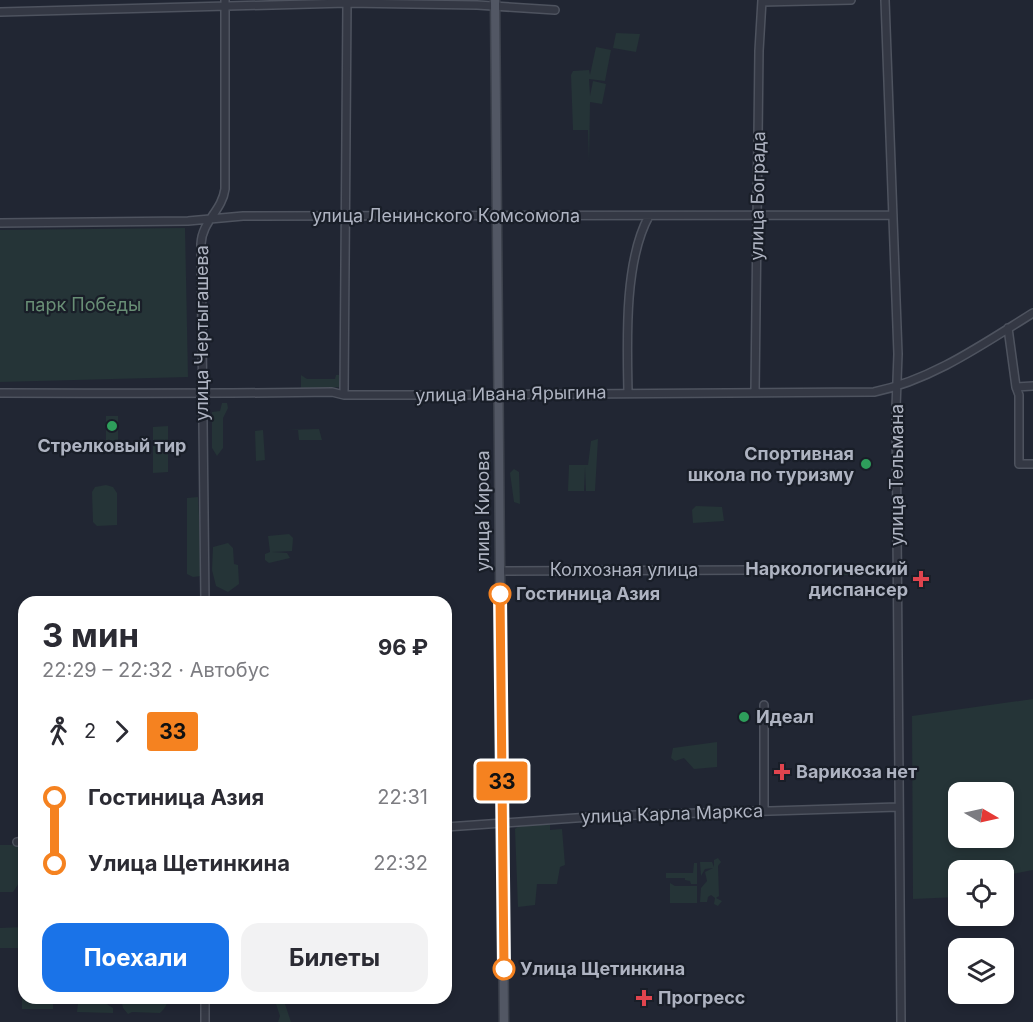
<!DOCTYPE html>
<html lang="ru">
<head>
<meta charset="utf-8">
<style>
  body { margin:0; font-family:Inter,sans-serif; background:#f2f2f3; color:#2b2b33; height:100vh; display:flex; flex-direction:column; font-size:22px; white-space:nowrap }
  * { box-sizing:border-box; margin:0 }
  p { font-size:20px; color:#7c7c81 }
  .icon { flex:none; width:33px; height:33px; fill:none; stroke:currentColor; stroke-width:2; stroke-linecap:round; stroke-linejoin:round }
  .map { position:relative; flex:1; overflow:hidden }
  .sheet { position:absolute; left:18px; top:596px; width:434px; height:408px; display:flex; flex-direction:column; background:#fff; border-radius:18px; box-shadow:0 3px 9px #0003 }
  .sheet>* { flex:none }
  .badge { padding:0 12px; border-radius:4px; font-size:21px; line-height:39px }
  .needle { width:39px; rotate:99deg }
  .buttons { position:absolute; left:948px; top:782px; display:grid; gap:12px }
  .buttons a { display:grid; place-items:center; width:66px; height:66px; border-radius:12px; background:#fff; box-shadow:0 3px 9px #0003; font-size:30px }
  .map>.badge { position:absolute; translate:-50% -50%; box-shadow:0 0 0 3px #fff }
  .legs { display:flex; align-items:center; gap:9px; height:66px; padding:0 24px; font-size:20px }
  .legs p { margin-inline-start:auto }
  .headline { display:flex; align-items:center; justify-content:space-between; height:102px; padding:0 24px }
  h1 { font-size:33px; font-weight:700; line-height:45px }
  .button { display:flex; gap:12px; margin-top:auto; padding:12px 24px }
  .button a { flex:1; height:69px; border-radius:18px; background:#1a73e8; color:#fff; font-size:24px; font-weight:700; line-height:69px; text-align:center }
  .button a+a { background:#f2f2f3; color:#2b2b33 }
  ul { padding:0 24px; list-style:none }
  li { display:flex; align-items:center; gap:21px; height:66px; font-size:22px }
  li i { display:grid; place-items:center; width:9px; height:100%; margin:0 8px; background:currentColor }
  li i::after { content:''; width:15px; height:15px; margin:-8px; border:4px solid; border-radius:50%; background:#fff }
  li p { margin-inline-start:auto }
  li:first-child i { background:linear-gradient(#0000 50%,currentColor 0) }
  li:last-child i { background:linear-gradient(currentColor 50%,#0000 0) }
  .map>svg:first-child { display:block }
  .green { fill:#253437; fill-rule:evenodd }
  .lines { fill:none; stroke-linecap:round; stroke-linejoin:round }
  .minor-casing { stroke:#4e535f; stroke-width:10 }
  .major-casing { stroke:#3d424d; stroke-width:11 }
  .minor { stroke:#343844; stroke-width:7 }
  .major { stroke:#525764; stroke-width:8 }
  .line-1-casing { stroke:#fff; stroke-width:14 }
  .line-1 { stroke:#f58220; stroke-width:9 }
  .leisure-dot { fill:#2e9e5b; stroke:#191e28; stroke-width:2 }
  .health-dot { fill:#e0444e; stroke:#191e28; stroke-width:2 }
  .stop-1-dot { fill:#fff; stroke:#f58220; stroke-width:3 }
  .labels { text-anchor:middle; stroke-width:4.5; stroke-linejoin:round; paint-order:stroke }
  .street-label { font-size:18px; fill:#aeb3c1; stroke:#191e28 }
  .park-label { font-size:18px; fill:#688e75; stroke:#191e28 }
  .poi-label { font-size:18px; font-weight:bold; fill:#aeb3c1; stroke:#191e28; text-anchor:start }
  .stop-label { font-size:18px; font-weight:bold; fill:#aeb3c1; stroke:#191e28; text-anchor:start }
</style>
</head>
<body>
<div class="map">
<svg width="1033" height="1022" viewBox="0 0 1033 1022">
  <rect width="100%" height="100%" fill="#212633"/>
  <path class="green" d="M616 33 640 34 636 52 613 48Z
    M596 47 611 50 605 81 589 79 590 96 593 81 606 84 602 104 590 102 589 162 588 130H573L571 75 573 71 589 70 590 75Z
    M185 228 188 377 0 382V230Z
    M301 375 307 379H335L336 375H339L340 387 301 390Z
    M222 403H227L228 408 223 418V448L217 456 212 448V412L220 411Z
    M106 416H118V445H106Z
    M168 426V472L153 473V427Z
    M319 429 322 440H299L298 430H285Z
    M263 430 265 460 256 461 255 431Z
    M598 439 595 491H586L585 467 584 491H568L569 465H588L591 441Z
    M514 469 519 472 520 504 514 502 510 473Z
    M106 485 113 487 117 493V525L97 526 93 522 92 492 95 487Z
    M198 497 202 567 201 576 193 577 187 574V498Z
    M696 506 722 507 724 521 693 523 692 510Z
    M289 534 293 538 292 551 272 552 287 553 290 558 269 563 265 560V554L270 552 268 536Z
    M228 543 233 548 234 564 238 565 239 584 228 592 216 586 212 570 213 547Z
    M884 565V575H758V567Z
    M1033 699V870L1007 875 1008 891H1004V870H958V897L913 899 912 716ZM958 792H1004V837H958Z
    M717 742V767L694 769 684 758 675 761 671 758 673 748Z
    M550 823V830L562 829 565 865 560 867 557 884H537L535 905 518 907 515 829 520 825Z
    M0 845H18L19 883 13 892H0Z
    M718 858 721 862 718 866 719 896 716 898 722 901 718 906 714 904 715 898 711 895 708 897 707 902H700L701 888 707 881 705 872 713 868 705 869 701 876 700 862H712L714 867V860Z
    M694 863H697V884H691L690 881 685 880V878H666V873H693Z
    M670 883 675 886H697V903H670Z
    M24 927V948H0V928Z
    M22 996 53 1001V1009H22Z
    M121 998H131V1001L167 998C168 1005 165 1008 160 1013L132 1012 128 1014 123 1008Z
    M274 998H283L291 1022H278L280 1016Z
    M78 1003H105L113 1008V1013L77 1012Z"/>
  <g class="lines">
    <defs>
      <path id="minor" d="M885 0 898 354 896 408 901 1022
        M762 2 851 0
        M0 12 347 3 477 5 555 10
        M0 223 188 221 243 216 893 215
        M1008 328 1016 387 1033 386
        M1016 387 1019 395V464H1033
        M628 392C627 341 624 261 649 216
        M755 392 759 51 762 0
        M0 393C111 393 221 394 332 392L344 395H417L874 392C932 380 983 344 1033 313
        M344 395 347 3
        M500 571 747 570
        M205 602 201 244C202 221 222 211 225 189V0
        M764 810V705
        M446 827 604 816 898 807
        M17 842 24 841
        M205 1022V998"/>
      <path id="major" d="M495 0 504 1022"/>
    </defs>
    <use href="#minor" class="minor-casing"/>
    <use href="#major" class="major-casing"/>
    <use href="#minor" class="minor"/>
    <use href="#major" class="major"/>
  </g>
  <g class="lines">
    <defs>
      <path id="line-1" d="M500 594 504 969"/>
    </defs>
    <use href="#line-1" class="line-1-casing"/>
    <use href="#line-1" class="line-1"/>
  </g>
  <g class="leisure-dot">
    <circle cx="112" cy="426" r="6"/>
    <circle cx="866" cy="464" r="6"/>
    <circle cx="744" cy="717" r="6"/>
  </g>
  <g class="health-dot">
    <path d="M918 570h6v6h6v6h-6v6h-6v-6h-6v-6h6z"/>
    <path d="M779 763h6v6h6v6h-6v6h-6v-6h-6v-6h6z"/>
    <path d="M641 989h6v6h6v6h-6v6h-6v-6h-6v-6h6z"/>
  </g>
  <g class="stop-1-dot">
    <circle cx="500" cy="594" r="10"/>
    <circle cx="504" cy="969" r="10"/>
  </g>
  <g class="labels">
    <g class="street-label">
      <text transform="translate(758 196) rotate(-89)" y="6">улица Бограда</text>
      <text x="446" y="222">улица Ленинского Комсомола</text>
      <text transform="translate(202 333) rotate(-90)" y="6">улица Чертыгашева</text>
      <text transform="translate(511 394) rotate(-1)" y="6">улица Ивана Ярыгина</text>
      <text transform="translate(897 475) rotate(-90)" y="6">улица Тельмана</text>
      <text transform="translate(483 511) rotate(-90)" y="6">улица Кирова</text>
      <text x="624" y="576">Колхозная улица</text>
      <text transform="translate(672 814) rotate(-2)" y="6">улица Карла Маркса</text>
    </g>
    <g class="park-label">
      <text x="83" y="311">парк Победы</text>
    </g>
    <g class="poi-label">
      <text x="112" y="452" text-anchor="middle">Стрелковый тир</text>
      <text x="854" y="460" text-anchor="end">Спортивная<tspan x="854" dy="21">школа по туризму</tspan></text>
      <text x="908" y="575" text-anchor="end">Наркологический<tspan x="908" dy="21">диспансер</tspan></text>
      <text x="756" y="723">Идеал</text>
      <text x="796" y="778">Варикоза нет</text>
      <text x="658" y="1004">Прогресс</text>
    </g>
    <g class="stop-label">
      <text x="516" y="600">Гостиница Азия</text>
      <text x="520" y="975">Улица Щетинкина</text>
    </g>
  </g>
</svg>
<div class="buttons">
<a><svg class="needle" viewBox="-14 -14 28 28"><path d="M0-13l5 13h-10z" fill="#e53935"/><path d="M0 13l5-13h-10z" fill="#7c7c81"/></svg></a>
<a><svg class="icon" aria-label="locate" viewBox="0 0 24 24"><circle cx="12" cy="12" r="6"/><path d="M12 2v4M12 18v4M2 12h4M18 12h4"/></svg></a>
<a><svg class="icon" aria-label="layers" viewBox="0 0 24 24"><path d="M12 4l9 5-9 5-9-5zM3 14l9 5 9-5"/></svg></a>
</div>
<b class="badge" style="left:502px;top:781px;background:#f58220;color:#111">33</b>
<section class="sheet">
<div class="headline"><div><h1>3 мин</h1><p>22:29 – 22:32 · Автобус</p></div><b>96 ₽</b></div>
<div class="legs"><svg class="icon" aria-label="walk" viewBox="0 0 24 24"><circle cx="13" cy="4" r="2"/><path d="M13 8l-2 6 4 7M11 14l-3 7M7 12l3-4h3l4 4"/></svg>2<svg class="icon" aria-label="forward" viewBox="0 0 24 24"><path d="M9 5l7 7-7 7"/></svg><b class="badge" style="background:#f58220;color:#111">33</b></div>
<ul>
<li><i style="color:#f58220"></i><b>Гостиница Азия</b><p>22:31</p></li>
<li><i style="color:#f58220"></i><b>Улица Щетинкина</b><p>22:32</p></li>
</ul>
<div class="button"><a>Поехали</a><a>Билеты</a></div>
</section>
</div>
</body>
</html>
